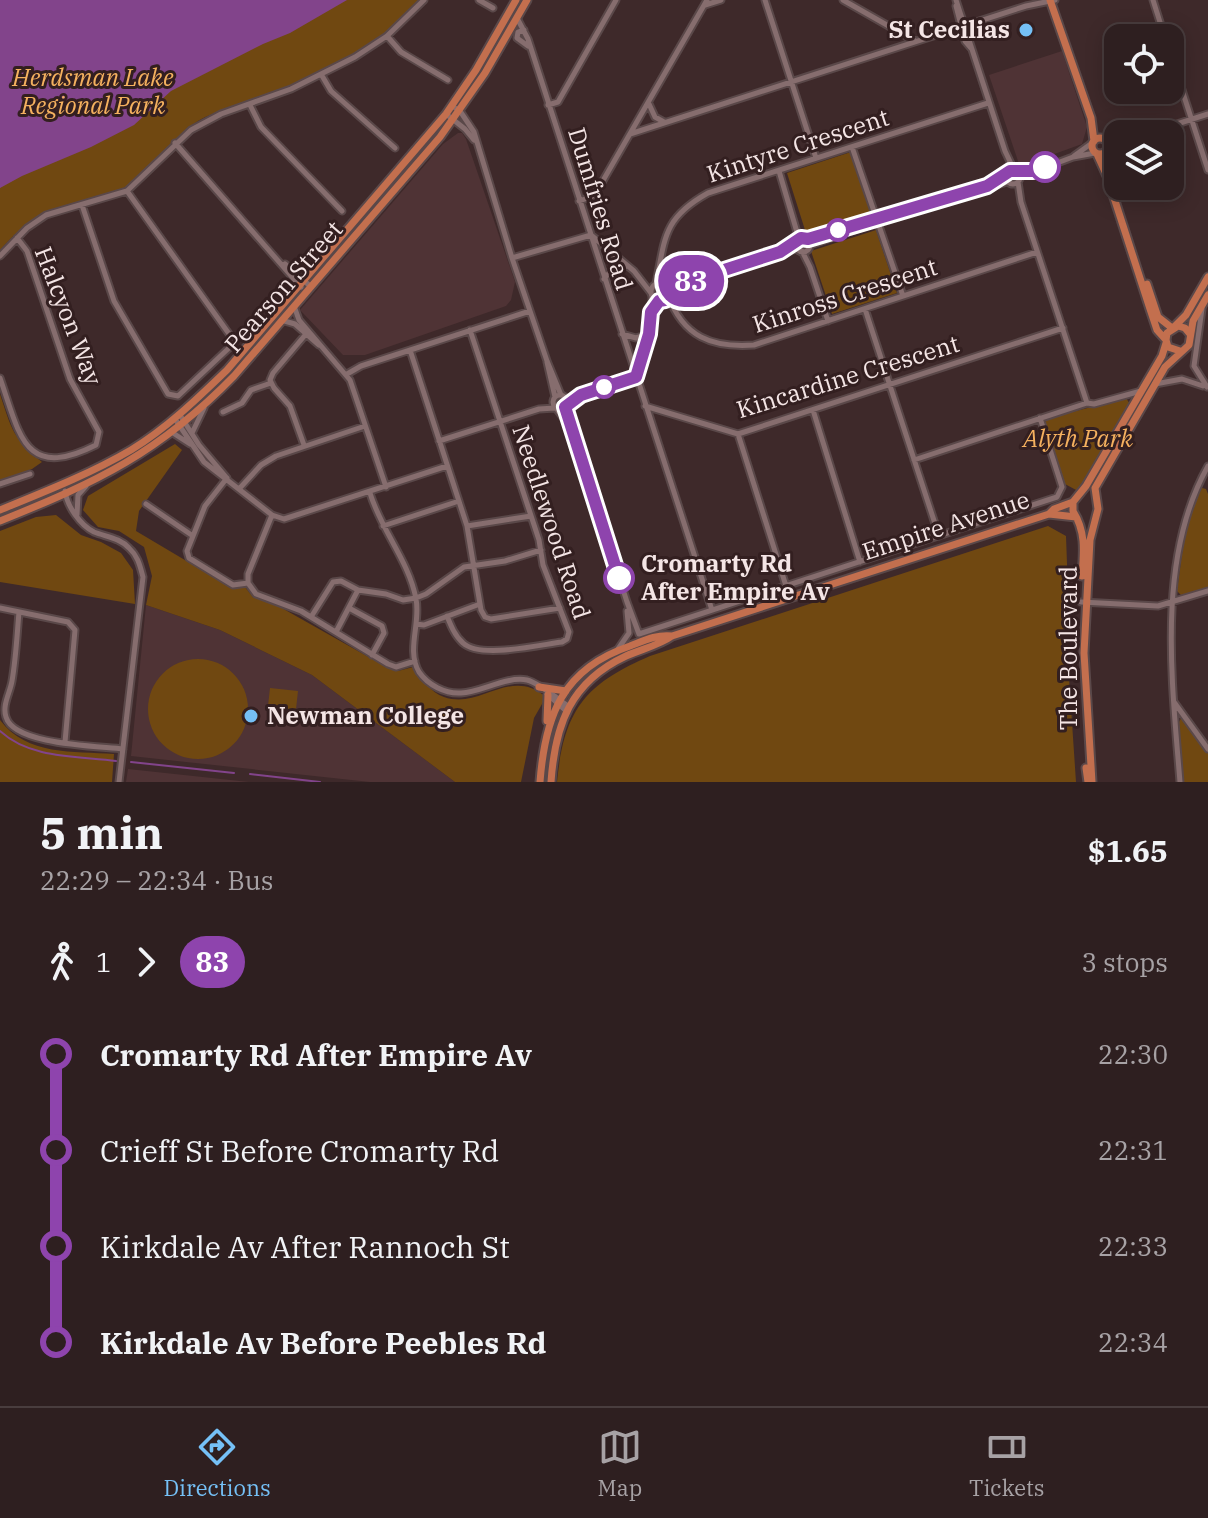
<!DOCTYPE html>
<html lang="en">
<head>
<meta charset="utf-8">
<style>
  body { margin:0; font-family:"IBM Plex Serif",serif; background:#362729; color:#f1f3f6; height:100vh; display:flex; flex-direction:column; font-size:30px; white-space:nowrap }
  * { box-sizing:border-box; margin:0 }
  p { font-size:26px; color:#a7a2a5 }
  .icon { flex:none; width:44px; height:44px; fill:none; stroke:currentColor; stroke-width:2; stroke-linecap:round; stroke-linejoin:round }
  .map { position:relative; height:782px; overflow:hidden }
  .details { display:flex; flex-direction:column; background:#2e1f20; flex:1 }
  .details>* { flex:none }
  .badge { padding:0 16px; border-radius:26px; font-size:28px; line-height:52px }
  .buttons { position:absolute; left:1104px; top:24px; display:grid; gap:16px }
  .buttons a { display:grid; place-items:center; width:80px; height:80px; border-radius:16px; background:#2e1f20; box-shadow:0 4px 20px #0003,0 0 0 2px #493d3e; font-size:40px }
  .map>.badge { position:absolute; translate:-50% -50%; box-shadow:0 0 0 4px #fff }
  .legs { display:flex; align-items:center; gap:12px; height:88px; padding:0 40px; font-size:26px }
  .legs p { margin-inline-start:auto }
  .head { display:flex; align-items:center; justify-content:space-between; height:136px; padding:0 40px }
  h1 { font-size:44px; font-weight:700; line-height:60px }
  ul { padding:0 40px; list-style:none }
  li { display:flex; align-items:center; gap:28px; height:96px; font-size:30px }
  li i { display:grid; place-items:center; width:12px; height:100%; margin:0 10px; background:currentColor }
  li i::after { content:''; width:20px; height:20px; margin:-10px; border:6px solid; border-radius:50%; background:#2e1f20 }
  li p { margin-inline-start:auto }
  li:first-child i { background:linear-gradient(#0000 50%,currentColor 0) }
  li:last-child i { background:linear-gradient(currentColor 50%,#0000 0) }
  .tabs { display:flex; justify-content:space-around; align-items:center; height:112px; border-top:2px solid #493d3e; background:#2e1f20; font-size:22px; color:#a7a2a5 }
  .tabs a { display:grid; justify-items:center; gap:4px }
  .tabs .on { color:#75c0f6 }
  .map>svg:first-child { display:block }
  .built { fill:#4f3335 }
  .green { fill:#704811 }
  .water { fill:#82448b }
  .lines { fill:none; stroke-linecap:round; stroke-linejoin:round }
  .stream { stroke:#82448b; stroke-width:2 }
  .minor-casing { stroke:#5a4849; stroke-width:9 }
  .major-casing { stroke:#5a4849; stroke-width:11 }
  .minor { stroke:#866d6e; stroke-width:5 }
  .major { stroke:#c36f4e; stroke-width:7 }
  .line-1-casing { stroke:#fff; stroke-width:18 }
  .line-1 { stroke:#8e44ad; stroke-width:12 }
  .poi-dot { fill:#75c0f6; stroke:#331f20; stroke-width:3 }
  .stop-1-dot { fill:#fff; stroke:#8e44ad; stroke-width:4 }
  .labels { text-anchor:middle; stroke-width:6; stroke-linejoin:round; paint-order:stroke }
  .poi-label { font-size:24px; font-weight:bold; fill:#f4e5e5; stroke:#331f20; text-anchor:end }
  .park-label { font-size:24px; font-style:italic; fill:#f5b15f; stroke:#331f20 }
  .street-label { font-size:24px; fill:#f4e5e5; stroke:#331f20 }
  .stop-label { font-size:24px; font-weight:bold; fill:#f4e5e5; stroke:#331f20; text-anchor:start }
</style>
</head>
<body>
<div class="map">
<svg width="1208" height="782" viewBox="0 0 1208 782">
  <rect width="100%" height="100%" fill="#3e292a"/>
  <path class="built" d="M1062 51 1087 127 1082 144 1024 165 1019 164 989 75Z
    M458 133H462L466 139 515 282 511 300 506 306 365 355H343L300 310 443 144Z
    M146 605 220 630 312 675 455 782H370L131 756Z
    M128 769 249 782H126Z"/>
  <path class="green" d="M0 0H419C381 46 322 74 266 95 244 104 219 109 198 121 168 140 150 176 122 189 102 199 79 201 58 208 33 215 17 232 0 250Z
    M851 152 871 215 812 232 805 230 787 173Z
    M876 230 897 293 832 314 811 251Z
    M0 394C12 430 12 437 42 462L32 469 0 481Z
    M1126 398 1130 404 1084 484 1078 491 1063 483 1045 422 1049 418Z
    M175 444 182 450 139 511 136 531 232 588 245 587 253 597 273 603 388 668 398 671 413 667C422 678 431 693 444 697 481 710 510 666 546 697L534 718 521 782H455L312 675 220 630 146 605 152 576 144 547 119 531 98 527 83 510 88 496Z
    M1202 488 1206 489 1208 494V588L1182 596 1177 591C1182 558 1184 517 1202 488Z
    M56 515 81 535 101 542 121 553 133 570 135 604 0 582V531L36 517Z
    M1048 526 1066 536 1069 619 1066 633 1076 782H557C564 710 585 684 650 656Z
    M148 709a50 50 0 1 1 100 0a50 50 0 1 1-100 0Z
    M270 688 298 691 295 718 267 715Z
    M1181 718 1208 750V782H1182L1178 724Z
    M0 720C27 756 73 751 114 754L112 782H0Z"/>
  <path class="water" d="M0 0H347L290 33 263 44 171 91 134 125 91 147 22 176 0 188Z"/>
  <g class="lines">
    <path class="stream" d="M0 731C30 759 77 756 116 761
      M131 762 234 773
      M250 774 320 782"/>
    <defs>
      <path id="minor" d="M479 0 493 8
        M765 0 816 158
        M843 0 915 41
        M956 0 1005 151 1014 170
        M1153 0 1165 38
        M705 5 721 0
        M956 6 965 41 971 48
        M517 18 528 39 712 610
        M524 30 518 32 517 38 528 46
        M387 36 401 52 448 80
        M1170 53 1208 170
        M321 74 331 91 395 148
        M649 104 655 117 664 122
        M250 105 261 127 342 211
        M548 105 558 102 616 0
        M452 106 460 111 474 132 512 258 547 361 561 395
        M446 114 465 129 474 140
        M630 134 1026 6 1055 0
        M1146 134 1208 114
        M1105 141 1118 139
        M175 143 301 287
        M852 147 903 296
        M1107 150 1118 144
        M1074 156 1092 143
        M1006 177a7 7 0 1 1 14 0a7 7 0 1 1-14 0Z
        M779 171 799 239
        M1020 177 1073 157 1095 153
        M1018 182 1021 202 1087 403
        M579 201 591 197 597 191 707 0
        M82 205 114 301 168 394 178 396 230 347 232 338 127 191
        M796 245a7 7 0 1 1 14 0a7 7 0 1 1-14 0Z
        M808 239 914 209
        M810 245 916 209 1007 182
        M802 251 810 267 828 321
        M0 256 27 228 46 215 127 191 191 130 221 114 291 89 355 57 387 36 424 0
        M512 258 591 235 634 271 651 293
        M285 264 310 286
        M604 279 614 267 628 266
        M651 292a9 9 0 1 1 18 0a9 9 0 1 1-18 0Z
        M656 284C665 238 663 218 708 193L988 103
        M666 286C711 278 753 256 798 249
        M668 295C683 337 712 348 754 345L1037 252
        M294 306 299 320 350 380 386 487
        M865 309 939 536
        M1202 309 1194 366 1207 387
        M281 320 295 324 319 345
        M622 334 636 338 649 334
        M410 350 467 526 481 610 485 617 491 619 560 608
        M547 362 555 397
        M347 374 361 366 530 311
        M636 376 652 322V296
        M0 378C20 435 24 481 96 445L99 432 70 379 27 251 17 238
        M1155 384 1182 379 1203 386
        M553 402a7 7 0 1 1 14 0a7 7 0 1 1-14 0Z
        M567 403 581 395 636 377
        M645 406 738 434 1063 328
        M565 407 627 602 639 634
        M556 408 568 424
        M813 410 860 562
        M223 412 242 403 251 390 271 383
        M180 415 199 445 226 477
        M175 419 204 462 272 515 284 519 447 466
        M173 433 190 444
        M192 433 204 408
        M738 434 786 586
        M439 441 539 409 555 408
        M304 445 290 406 274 388 270 380 273 373 306 334
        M914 460 1087 403 1094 404 1141 391
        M227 478 205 506 187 551 189 558 233 585 248 583
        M0 484 30 474
        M239 489 261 465 276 456 365 426
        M65 491C67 506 80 525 94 532 107 537 120 538 129 548 138 556 140 566 143 577L119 782
        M370 493C381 530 409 561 416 599 421 623 406 650 419 672 428 685 445 694 461 693 482 692 506 676 527 680 539 683 558 699 568 706
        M146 504 193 536
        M77 515 78 495 86 486
        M272 515 248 574V583L256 594 301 611 388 664 396 667 415 661
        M383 526 459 501
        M467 526 531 516
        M1081 602 1158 606 1208 591
        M0 608 68 622 75 630 65 742
        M349 608 382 626 384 633 372 655
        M19 612C17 635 16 658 12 681 10 693 2 705 6 717 14 745 98 746 123 749
        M447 616C451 626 455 636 463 643 480 659 539 645 562 642L567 639 569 632 543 565 539 540 470 330
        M311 617 333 582 341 581 358 590 386 594 403 600 416 598 426 594 464 567 505 561 541 550
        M416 624 424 625 480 604
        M336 632 358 590
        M639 634 1057 497 1062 487 1040 418
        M618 649 629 633 627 611
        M547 694 566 711
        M1174 702 1208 749
        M1180 782C1172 682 1156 558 1208 466"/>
      <path id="major" d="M1050 0 1091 118 1094 141
        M1092 146a8 8 0 1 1 16 0a8 8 0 1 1-16 0Z
        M1105 152 1113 181
        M1097 154 1107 176 1150 309 1157 330 1166 340
        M1147 284 1158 317 1172 328
        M1174 327 1186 315 1208 277
        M1180 351 1168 347 1166 340 1167 333 1178 326 1185 328 1190 334
        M0 510C44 492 90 474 131 450 167 428 197 399 227 370L446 114 476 70 516 0
        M1049 514 1076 517
        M0 521C97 482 159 453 234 376L440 137 485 73 527 0
        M1082 576C1084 551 1086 532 1073 511V502L1086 486 1162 356 1166 343
        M539 687 566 691
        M547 721 548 695
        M1086 768 1088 782
        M540 782C545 716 562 669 630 646 643 641 657 634 672 636
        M551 782C555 725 570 682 626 656 641 649 658 646 672 636L1049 514 1054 509 1073 502
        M1092 782 1084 653 1090 540 1098 509 1095 488 1165 367 1189 345 1193 321 1208 295"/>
    </defs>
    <use href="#minor" class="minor-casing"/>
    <use href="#major" class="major-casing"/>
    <use href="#minor" class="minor"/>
    <use href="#major" class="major"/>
  </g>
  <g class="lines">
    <defs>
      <path id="line-1" d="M619 578 565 407 581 395 636 377 649 334 651 312 659 301 665 300 672 291 687 282 780 252 801 238 808 239 987 186 1010 171H1033L1045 167"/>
    </defs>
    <use href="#line-1" class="line-1-casing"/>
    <use href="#line-1" class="line-1"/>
  </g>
  <g class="poi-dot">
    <circle cx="1026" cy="30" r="8"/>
    <circle cx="251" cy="716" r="8"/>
  </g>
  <g class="stop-1-dot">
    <circle cx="1045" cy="167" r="14"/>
    <circle cx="838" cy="230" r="10"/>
    <circle cx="604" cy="387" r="10"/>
    <circle cx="619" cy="578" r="14"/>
  </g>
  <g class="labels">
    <g class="poi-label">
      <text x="1010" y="38">St Cecilias</text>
      <text x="267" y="724" text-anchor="start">Newman College</text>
    </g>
    <g class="park-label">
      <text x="93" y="86">Herdsman Lake<tspan x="93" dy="28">Regional Park</tspan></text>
      <text x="1078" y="447">Alyth Park</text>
    </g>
    <g class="street-label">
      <text transform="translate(798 146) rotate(-18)" y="8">Kintyre Crescent</text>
      <text transform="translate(600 209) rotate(73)" y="8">Dumfries Road</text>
      <text transform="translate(284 287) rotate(-49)" y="8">Pearson Street</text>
      <text transform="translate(845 296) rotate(-18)" y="8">Kinross Crescent</text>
      <text transform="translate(68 316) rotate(69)" y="8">Halcyon Way</text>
      <text transform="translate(848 377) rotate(-17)" y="8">Kincardine Crescent</text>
      <text transform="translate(551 522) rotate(72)" y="8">Needlewood Road</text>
      <text transform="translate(946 526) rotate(-18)" y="8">Empire Avenue</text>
      <text transform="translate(1069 648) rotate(-90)" y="8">The Boulevard</text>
    </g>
    <g class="stop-label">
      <text x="641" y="572">Cromarty Rd<tspan x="641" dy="28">After Empire Av</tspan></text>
    </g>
  </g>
</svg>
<div class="buttons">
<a><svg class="icon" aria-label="locate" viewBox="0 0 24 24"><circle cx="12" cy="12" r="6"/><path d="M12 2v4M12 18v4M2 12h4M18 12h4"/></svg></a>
<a><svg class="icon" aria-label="layers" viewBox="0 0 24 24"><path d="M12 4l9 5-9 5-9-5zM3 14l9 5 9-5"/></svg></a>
</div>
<b class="badge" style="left:691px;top:281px;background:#8e44ad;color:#fff">83</b>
</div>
<section class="details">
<div class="head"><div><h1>5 min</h1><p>22:29 – 22:34 · Bus</p></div><b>$1.65</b></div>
<div class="legs"><svg class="icon" aria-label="walk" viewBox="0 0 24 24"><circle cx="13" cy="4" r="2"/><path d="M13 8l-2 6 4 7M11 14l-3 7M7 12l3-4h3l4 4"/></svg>1<svg class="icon" aria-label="forward" viewBox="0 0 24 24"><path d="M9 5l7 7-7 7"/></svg><b class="badge" style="background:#8e44ad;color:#fff">83</b><p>3 stops</p></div>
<ul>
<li><i style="color:#8e44ad"></i><b>Cromarty Rd After Empire Av</b><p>22:30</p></li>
<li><i style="color:#8e44ad"></i><span>Crieff St Before Cromarty Rd</span><p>22:31</p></li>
<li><i style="color:#8e44ad"></i><span>Kirkdale Av After Rannoch St</span><p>22:33</p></li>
<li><i style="color:#8e44ad"></i><b>Kirkdale Av Before Peebles Rd</b><p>22:34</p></li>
</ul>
</section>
<nav class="tabs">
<a class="on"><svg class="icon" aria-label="directions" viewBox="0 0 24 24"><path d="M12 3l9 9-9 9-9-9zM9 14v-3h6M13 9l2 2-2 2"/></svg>Directions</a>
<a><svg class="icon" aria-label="map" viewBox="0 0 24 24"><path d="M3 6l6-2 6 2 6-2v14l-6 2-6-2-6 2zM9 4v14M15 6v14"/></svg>Map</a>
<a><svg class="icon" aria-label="tickets" viewBox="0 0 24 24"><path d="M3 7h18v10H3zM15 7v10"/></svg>Tickets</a>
</nav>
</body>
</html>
